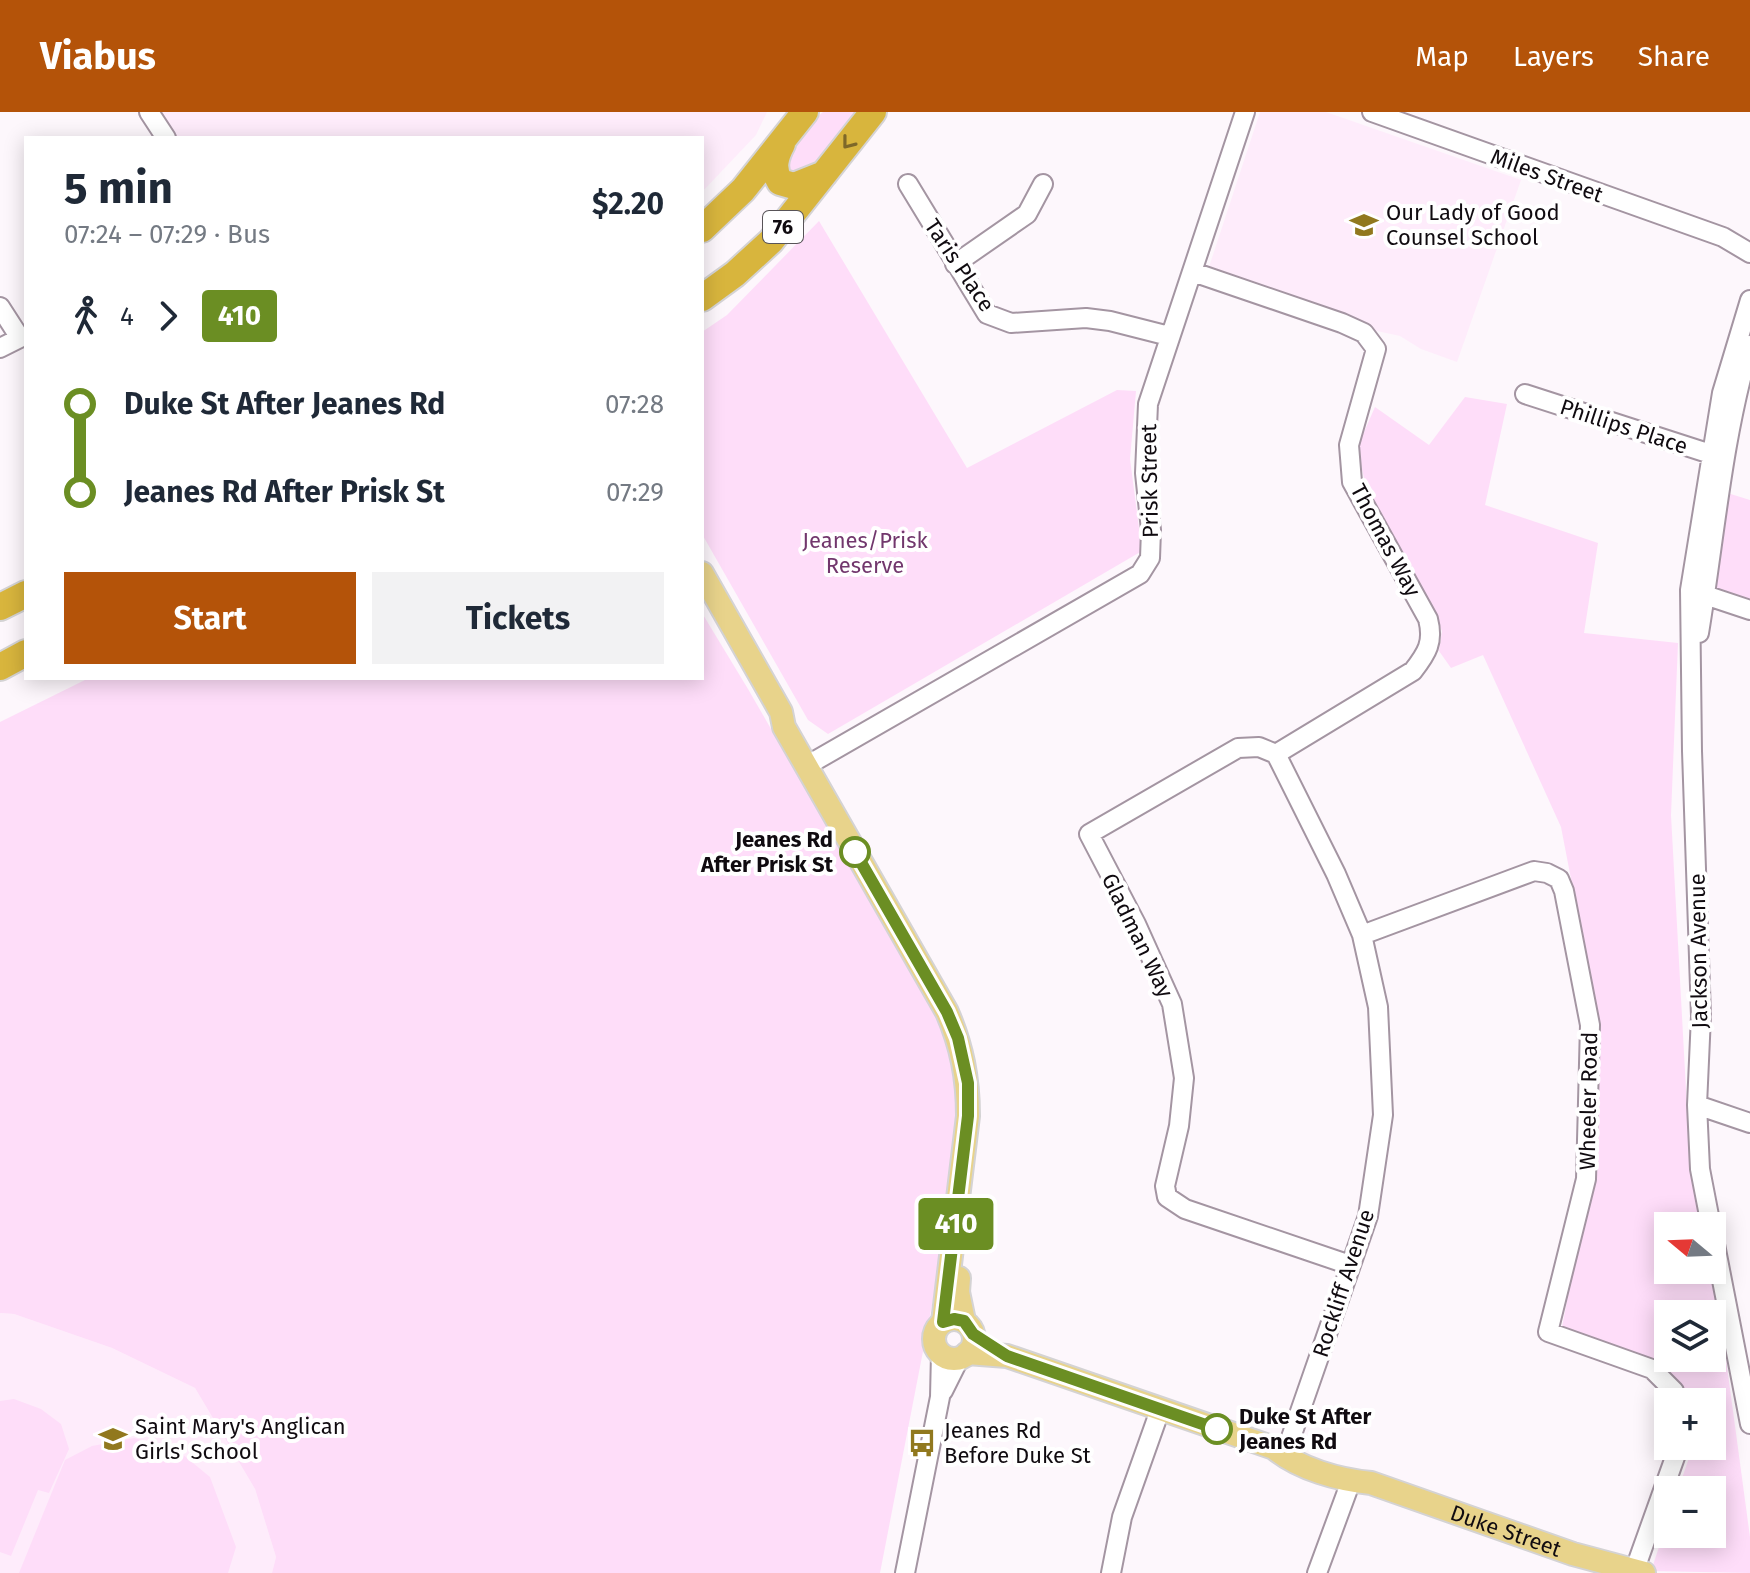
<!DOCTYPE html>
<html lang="en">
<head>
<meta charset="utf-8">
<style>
  body { margin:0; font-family:"Fira Sans",sans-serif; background:#f2f2f3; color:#1f2937; height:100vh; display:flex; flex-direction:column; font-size:30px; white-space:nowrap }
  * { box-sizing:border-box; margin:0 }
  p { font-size:26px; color:#747a83 }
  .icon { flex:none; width:44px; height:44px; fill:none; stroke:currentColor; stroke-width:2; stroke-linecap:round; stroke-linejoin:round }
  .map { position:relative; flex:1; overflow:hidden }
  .drawer { position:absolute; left:24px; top:24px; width:680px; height:544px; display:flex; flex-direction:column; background:#fff; border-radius:0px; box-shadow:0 4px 20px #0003 }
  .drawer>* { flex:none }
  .badge { padding:0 16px; border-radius:6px; font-size:28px; line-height:52px }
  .needle { width:52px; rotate:289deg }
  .controls { position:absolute; left:1654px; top:1100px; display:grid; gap:16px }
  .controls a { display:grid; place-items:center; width:72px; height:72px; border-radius:0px; background:#fff; box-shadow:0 4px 20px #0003; font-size:40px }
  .map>.badge { position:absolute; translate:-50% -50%; box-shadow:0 0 0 4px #fff }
  .legs { display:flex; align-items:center; gap:12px; height:88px; padding:0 40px; font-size:26px }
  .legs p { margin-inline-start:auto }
  .head { display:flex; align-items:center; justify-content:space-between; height:136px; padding:0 40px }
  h1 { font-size:44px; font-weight:700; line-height:60px }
  .primary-button { display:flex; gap:16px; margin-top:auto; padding:16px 40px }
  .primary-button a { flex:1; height:92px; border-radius:0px; background:#b45309; color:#fff; font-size:32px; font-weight:700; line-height:92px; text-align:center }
  .primary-button a+a { background:#f2f2f3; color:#1f2937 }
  ul { padding:0 40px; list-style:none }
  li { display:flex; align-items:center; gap:28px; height:88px; font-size:30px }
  li i { display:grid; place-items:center; width:12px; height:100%; margin:0 10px; background:currentColor }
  li i::after { content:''; width:20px; height:20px; margin:-10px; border:6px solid; border-radius:50%; background:#fff }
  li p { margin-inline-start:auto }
  li:first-child i { background:linear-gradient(#0000 50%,currentColor 0) }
  li:last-child i { background:linear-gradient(currentColor 50%,#0000 0) }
  header { display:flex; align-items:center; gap:48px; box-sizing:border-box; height:112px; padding:0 40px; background:#b45309; color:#fff }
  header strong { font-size:38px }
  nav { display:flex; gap:44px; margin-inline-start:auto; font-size:28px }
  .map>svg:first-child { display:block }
  .built { fill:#feecfb }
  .green { fill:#feddf9; fill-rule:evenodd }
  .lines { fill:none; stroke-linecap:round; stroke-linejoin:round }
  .minor-casing { stroke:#a495a2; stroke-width:22 }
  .major-casing { stroke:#d4d3d4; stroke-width:26 }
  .highway-casing { stroke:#d4d3d4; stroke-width:30 }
  .minor { stroke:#fff; stroke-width:18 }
  .major { stroke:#e8d38b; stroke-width:22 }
  .highway { stroke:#d8b53d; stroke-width:26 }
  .oneway { stroke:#7e6829 }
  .line-1-casing { stroke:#fff; stroke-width:18 }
  .line-1 { stroke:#6b8e23; stroke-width:12 }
  .stop-1-dot { fill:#fff; stroke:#6b8e23; stroke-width:4 }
  .labels { text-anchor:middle; stroke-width:8; stroke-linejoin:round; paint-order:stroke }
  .shield { fill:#fff; stroke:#585458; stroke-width:2 }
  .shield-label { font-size:20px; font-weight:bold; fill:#100b10 }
  .street-label { font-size:22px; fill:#100b10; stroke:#fff }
  .poi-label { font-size:22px; fill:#100b10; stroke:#fff; text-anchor:start }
  .park-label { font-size:22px; fill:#72376d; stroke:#fff }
  .stop-label { font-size:22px; font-weight:bold; fill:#100b10; stroke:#fff; text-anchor:end }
</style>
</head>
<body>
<header>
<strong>Viabus</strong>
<nav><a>Map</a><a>Layers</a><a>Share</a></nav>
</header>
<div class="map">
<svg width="1750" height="1461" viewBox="0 0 1750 1461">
  <rect width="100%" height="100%" fill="#fdf7fc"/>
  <path class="built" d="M156 0H767L756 23 702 80V26H175Z
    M1260 0H1326L1521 68 1457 250 1421 237 1400 224 1377 219 1350 206 1208 158Z
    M0 1201 14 1202 112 1236 195 1276 255 1377 276 1445 272 1461H0Z"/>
  <path class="green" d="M823 0H860L808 64 785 59 783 48 809 12Z
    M819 109 967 356 1117 278 1136 279 1130 347 1142 439 828 622 808 608 702 422V220L727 203Z
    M1465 285 1507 292 1485 393 1598 431 1584 521 1678 531 1671 703 1690 1051 1702 1114H1668V1158H1710L1723 1225 1750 1425V1461L1651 1459 1668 1408V1422H1712V1378H1678L1690 1343V1334H1712V1290H1685L1680 1274 1663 1252 1562 1215 1574 1152 1598 1056 1599 912 1561 715 1483 543 1451 556 1439 539 1442 519 1368 383 1357 336 1375 295 1429 333ZM1668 1202H1712V1246H1668Z
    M1721 379 1750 388V492L1709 477Z
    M702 501 748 577 935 902 954 950 956 1005 938 1162 880 1461H272L276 1445 255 1377 195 1276 112 1236 14 1202 0 1201V610L89 566H702Z
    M14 1287 41 1297 61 1312 69 1337 49 1381 38 1378 11 1444 0 1440V1289Z
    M134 1326 176 1337 210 1365 236 1435 228 1461H19L65 1348 92 1334Z"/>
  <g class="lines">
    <defs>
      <path id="minor" d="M149 0 166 26
        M1372 0 1723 125 1750 141
        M908 72 987 202 1011 211 1086 206 1110 209 1169 224
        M955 152 1027 102 1043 72
        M1193 160 1342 211 1364 221 1376 237 1349 333 1352 370 1428 507C1434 530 1427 541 1413 559L1276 642
        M0 195 20 226 0 236
        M1525 282 1720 345
        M1696 480 1750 498
        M1699 521C1715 424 1722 328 1750 233
        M1276 642 1259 635 1238 636 1089 722 1136 812 1172 892 1184 966 1179 1014 1165 1074 1167 1085 1185 1097 1350 1153
        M1276 642 1336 762 1362 823 1378 895 1383 1003 1368 1104 1288 1334
        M806 654 1140 462 1150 446 1151 418 1145 361 1148 292 1245 0
        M1362 823 1534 759 1547 761 1559 767 1564 779 1590 913 1586 1067 1548 1220 1652 1257 1674 1279 1676 1290
        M1697 993 1750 1011
        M1711 1114 1700 1057 1697 993 1701 904 1692 639 1690 478 1722 281 1750 188
        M1712 1117 1750 1312
        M943 1279 960 1245
        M1635 1457 1679 1334
        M905 1461 940 1285 941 1241
        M1111 1461 1122 1405 1160 1298
        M1317 1461 1351 1369"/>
      <g id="major">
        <path d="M702 461 781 600 784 615 947 900C962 935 968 966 968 1004L943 1210"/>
        <path d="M959 1166 958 1180 964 1209"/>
        <circle cx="954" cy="1227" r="20"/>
        <path id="s1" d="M967 1241 1007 1244 1274 1336C1299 1357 1339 1368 1371 1371L1573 1442 1644 1461"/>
      </g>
      <path id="highway" d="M782 32C775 45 772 57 780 70L794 74 824 62
        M702 117 743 78 805 0
        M702 186 735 162 771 129 873 0
        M0 495 26 482
        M0 555 26 541"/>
    </defs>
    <use href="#minor" class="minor-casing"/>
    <use href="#major" class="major-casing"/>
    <use href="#highway" class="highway-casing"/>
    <use href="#minor" class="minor"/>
    <use href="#major" class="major"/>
    <use href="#highway" class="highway"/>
  </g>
  <defs><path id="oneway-chevron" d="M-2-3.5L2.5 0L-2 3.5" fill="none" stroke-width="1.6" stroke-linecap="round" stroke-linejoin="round" transform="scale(2)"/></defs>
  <use class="oneway" href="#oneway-chevron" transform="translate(848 31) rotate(128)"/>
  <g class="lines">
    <defs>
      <path id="line-1" d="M855 740 947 900 958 926 968 971V1004L943 1210 954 1207 964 1209 973 1222 1007 1244 1217 1317"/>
    </defs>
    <use href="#line-1" class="line-1-casing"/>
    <use href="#line-1" class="line-1"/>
  </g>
  <defs>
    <symbol id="school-bare" viewBox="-9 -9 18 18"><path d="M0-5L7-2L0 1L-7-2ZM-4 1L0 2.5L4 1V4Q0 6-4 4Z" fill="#91781e" stroke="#fff" stroke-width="2.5" paint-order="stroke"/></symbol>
    <symbol id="bus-bare" viewBox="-9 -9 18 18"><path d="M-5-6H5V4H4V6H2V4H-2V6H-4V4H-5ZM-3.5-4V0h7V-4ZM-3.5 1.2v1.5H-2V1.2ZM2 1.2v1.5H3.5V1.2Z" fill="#91781e" stroke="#fff" stroke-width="2.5" paint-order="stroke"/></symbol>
  </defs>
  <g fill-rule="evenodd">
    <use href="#school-bare" x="1344" y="93" width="40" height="40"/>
    <use href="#school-bare" x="93" y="1307" width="40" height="40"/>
    <use href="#bus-bare" x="902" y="1311" width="40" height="40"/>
  </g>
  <g class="stop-1-dot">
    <circle cx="855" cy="740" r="14"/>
    <circle cx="1217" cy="1317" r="14"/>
  </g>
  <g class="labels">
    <rect class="shield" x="763" y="99" width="40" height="32" rx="6"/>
    <g class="shield-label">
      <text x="783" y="122">76</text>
    </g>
    <g class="street-label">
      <text transform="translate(1547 63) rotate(20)" y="8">Miles Street</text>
      <text transform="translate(960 153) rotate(56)" y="8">Taris Place</text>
      <text transform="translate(1624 314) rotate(18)" y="8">Phillips Place</text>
      <text transform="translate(1149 369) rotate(-91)" y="8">Prisk Street</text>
      <text transform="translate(1386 428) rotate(62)" y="8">Thomas Way</text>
      <text transform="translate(1138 823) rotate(64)" y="8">Gladman Way</text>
      <text transform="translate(1698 839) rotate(-91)" y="8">Jackson Avenue</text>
      <text transform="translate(1588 989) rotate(-89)" y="8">Wheeler Road</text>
      <text transform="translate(1343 1171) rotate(-72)" y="8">Rockliff Avenue</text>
      <text dy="8" stroke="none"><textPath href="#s1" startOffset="570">Duke Street</textPath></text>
    </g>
    <g class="poi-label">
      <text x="1386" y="108">Our Lady of Good<tspan x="1386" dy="25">Counsel School</tspan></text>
      <text x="135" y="1322">Saint Mary's Anglican<tspan x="135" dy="25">Girls' School</tspan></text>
      <text x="944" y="1326">Jeanes Rd<tspan x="944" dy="25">Before Duke St</tspan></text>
    </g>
    <g class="park-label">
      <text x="865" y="436">Jeanes/Prisk<tspan x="865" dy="25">Reserve</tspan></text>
    </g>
    <g class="stop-label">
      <text x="833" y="735">Jeanes Rd<tspan x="833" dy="25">After Prisk St</tspan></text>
      <text x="1239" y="1312" text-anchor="start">Duke St After<tspan x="1239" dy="25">Jeanes Rd</tspan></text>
    </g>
  </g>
</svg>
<div class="controls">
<a><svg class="needle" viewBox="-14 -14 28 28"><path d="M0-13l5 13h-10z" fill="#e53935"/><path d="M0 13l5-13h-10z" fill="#747a83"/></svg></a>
<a><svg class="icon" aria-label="layers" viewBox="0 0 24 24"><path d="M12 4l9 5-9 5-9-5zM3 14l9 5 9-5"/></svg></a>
<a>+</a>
<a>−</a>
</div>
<b class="badge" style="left:956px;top:1112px;background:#6b8e23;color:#fff">410</b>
<section class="drawer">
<div class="head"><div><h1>5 min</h1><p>07:24 – 07:29 · Bus</p></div><b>$2.20</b></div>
<div class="legs"><svg class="icon" aria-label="walk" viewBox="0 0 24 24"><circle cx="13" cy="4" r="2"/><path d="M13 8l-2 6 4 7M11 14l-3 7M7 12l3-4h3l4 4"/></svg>4<svg class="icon" aria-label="forward" viewBox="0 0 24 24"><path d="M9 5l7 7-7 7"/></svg><b class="badge" style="background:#6b8e23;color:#fff">410</b></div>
<ul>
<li><i style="color:#6b8e23"></i><b>Duke St After Jeanes Rd</b><p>07:28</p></li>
<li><i style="color:#6b8e23"></i><b>Jeanes Rd After Prisk St</b><p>07:29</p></li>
</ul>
<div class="primary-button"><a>Start</a><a>Tickets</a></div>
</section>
</div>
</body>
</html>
